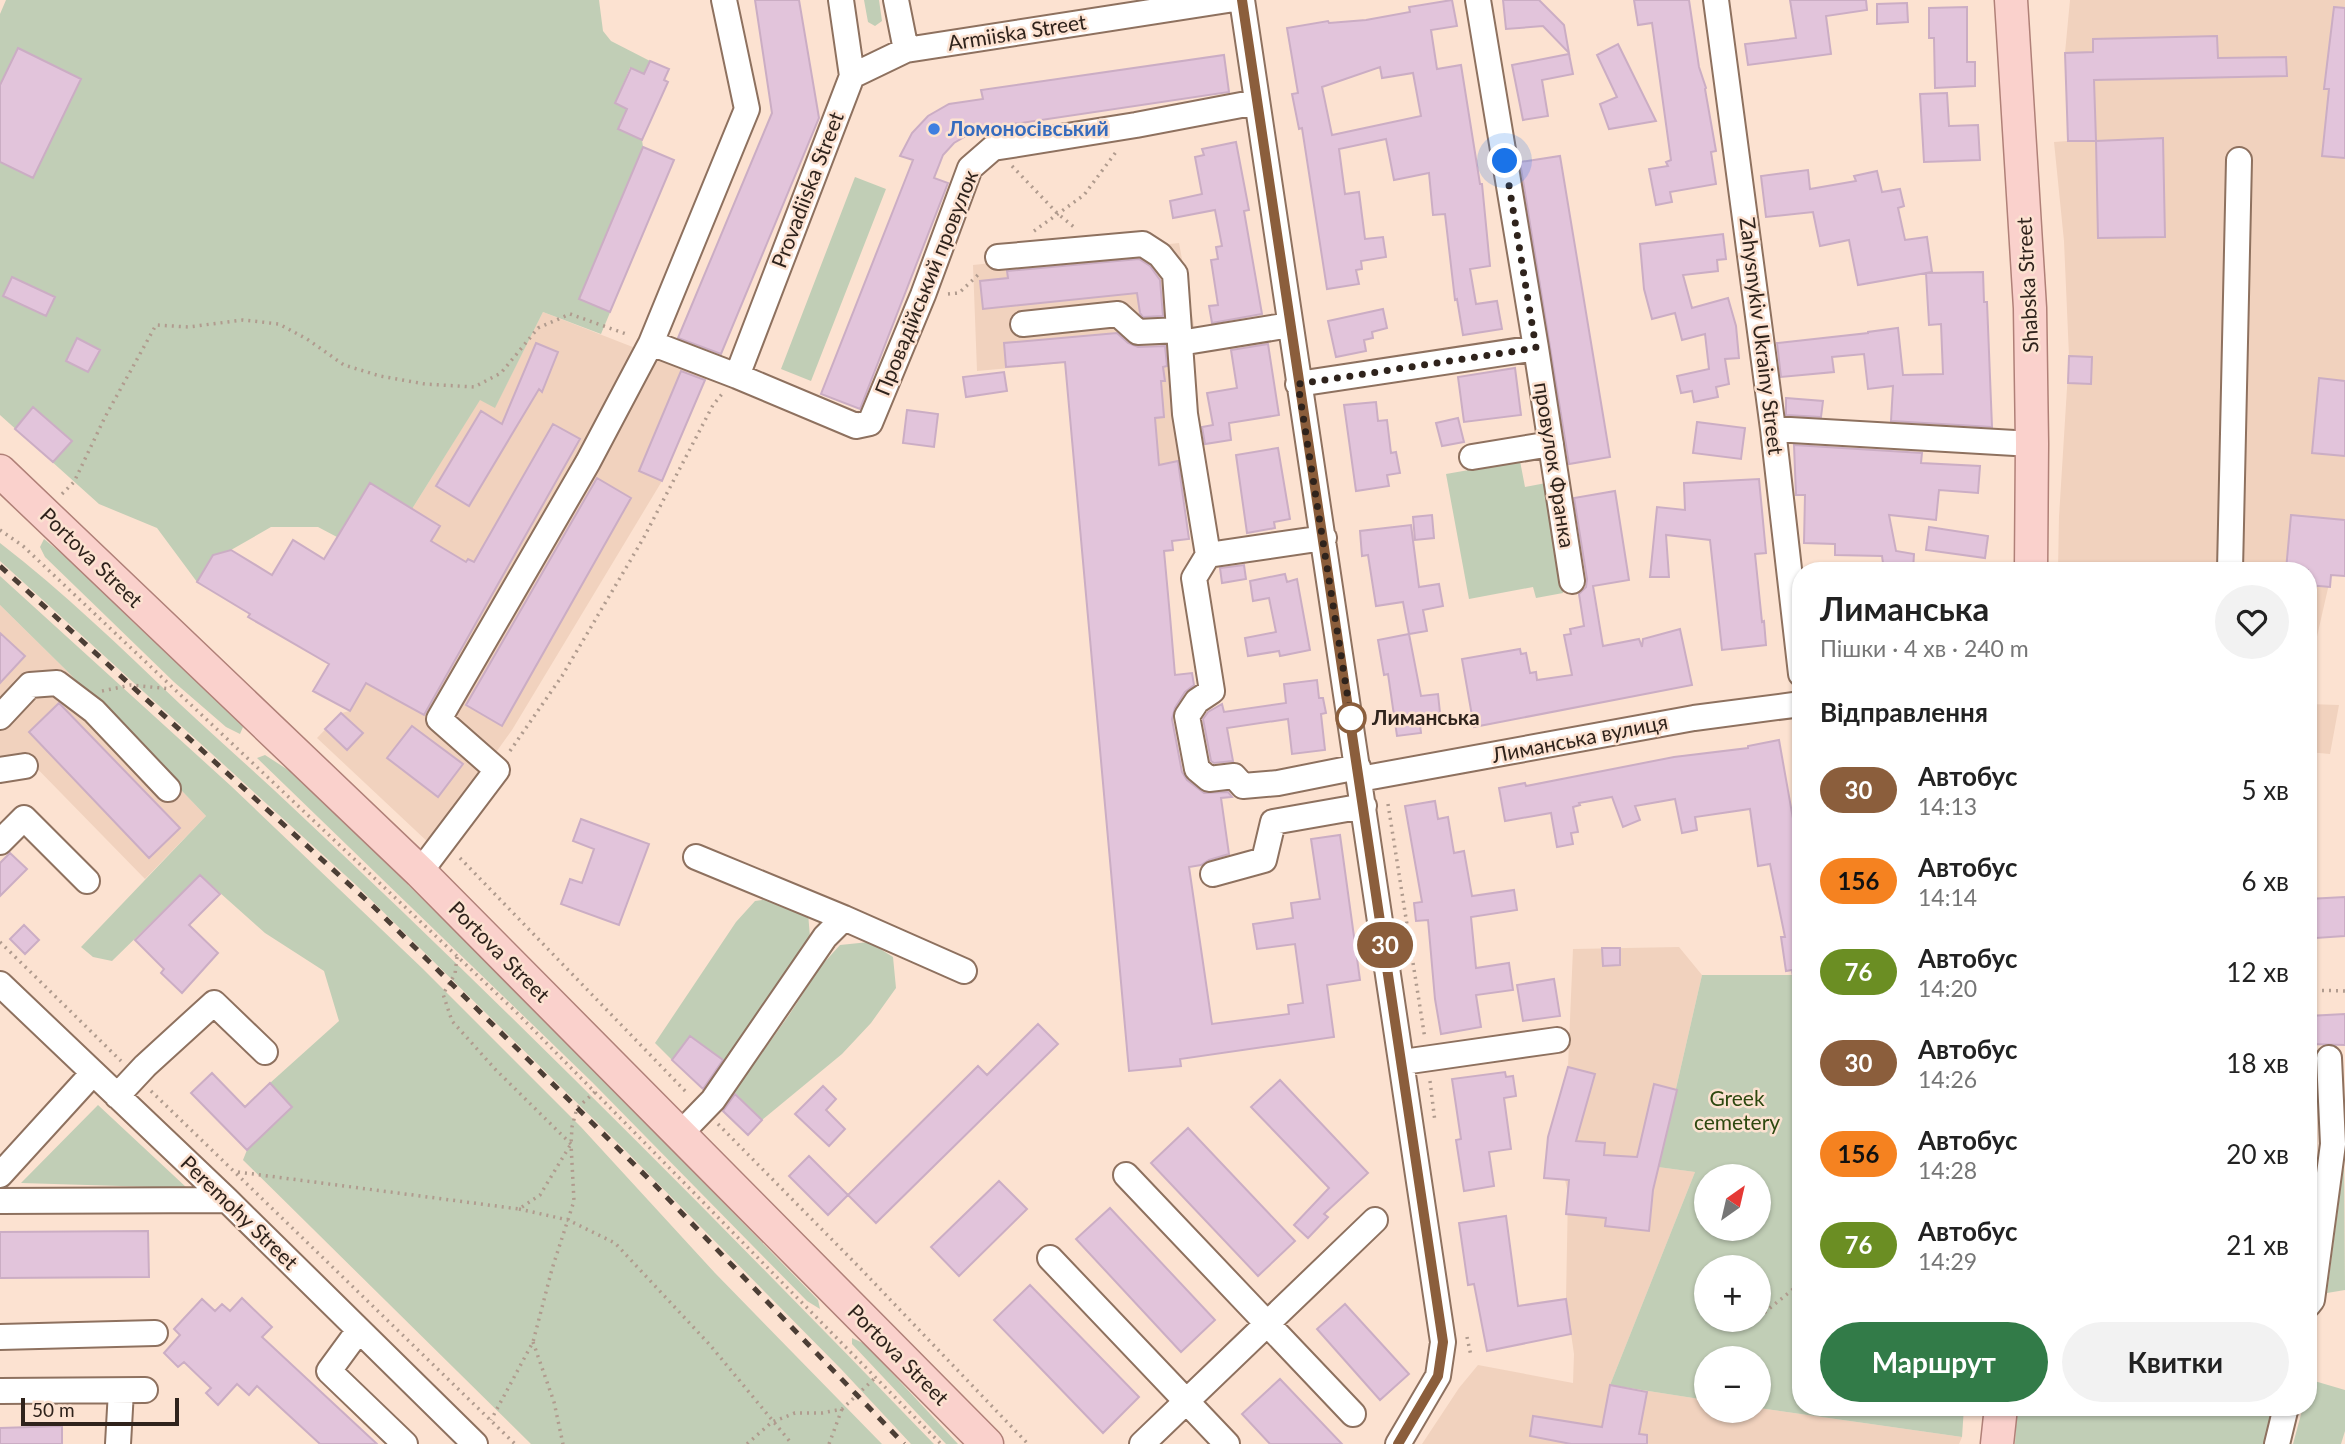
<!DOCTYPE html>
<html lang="uk">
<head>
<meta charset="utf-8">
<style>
  body { margin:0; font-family:Lato,sans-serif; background:#f2f2f2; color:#222; height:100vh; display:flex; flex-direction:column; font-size:26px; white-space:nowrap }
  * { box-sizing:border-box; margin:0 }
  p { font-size:23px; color:#767676 }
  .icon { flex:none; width:38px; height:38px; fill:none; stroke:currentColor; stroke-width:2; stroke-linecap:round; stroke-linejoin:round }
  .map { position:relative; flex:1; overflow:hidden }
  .panel { position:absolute; left:1792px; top:562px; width:525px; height:854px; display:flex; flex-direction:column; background:#fff; border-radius:28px; box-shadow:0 2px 5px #0004 }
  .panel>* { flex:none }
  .badge { padding:0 14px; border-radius:23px; font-size:24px; line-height:46px }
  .needle { width:46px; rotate:34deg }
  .fabs { position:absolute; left:1694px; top:1164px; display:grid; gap:14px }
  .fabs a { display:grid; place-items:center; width:77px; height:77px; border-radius:50%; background:#fff; box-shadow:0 2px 5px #0004; font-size:35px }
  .scale { position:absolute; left:21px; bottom:18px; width:158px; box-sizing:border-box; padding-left:7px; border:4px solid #2f231c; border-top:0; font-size:19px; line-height:24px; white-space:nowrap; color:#2f231c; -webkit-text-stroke:5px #fce2d1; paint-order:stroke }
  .you { position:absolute; width:35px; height:35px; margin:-18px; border:5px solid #fff; border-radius:50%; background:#1a73e8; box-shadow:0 0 0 10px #1a73e833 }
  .map>.badge { position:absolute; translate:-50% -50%; box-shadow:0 0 0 4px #fff }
  h2 { padding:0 28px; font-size:26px; line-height:63px }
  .round { display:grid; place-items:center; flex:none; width:74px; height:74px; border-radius:37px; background:#f2f2f2 }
  .summary { display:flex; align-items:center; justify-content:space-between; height:119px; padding:0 28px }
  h1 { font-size:33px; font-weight:700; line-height:52px }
  .primary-button { display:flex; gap:14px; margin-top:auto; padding:14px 28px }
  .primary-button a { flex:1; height:80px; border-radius:42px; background:#327b48; color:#fff; font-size:28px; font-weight:700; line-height:80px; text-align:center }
  .primary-button a+a { background:#f2f2f2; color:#222 }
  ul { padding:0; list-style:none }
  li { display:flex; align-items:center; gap:21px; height:91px; padding:0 28px }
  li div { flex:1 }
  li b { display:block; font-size:26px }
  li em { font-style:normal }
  li .badge { min-width:77px; font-weight:700; text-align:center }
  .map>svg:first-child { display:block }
  .built { fill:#f1d2be }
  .green { fill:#c1ceb6; fill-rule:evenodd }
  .building { fill:#e2c4db; stroke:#cbadc4; stroke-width:2; fill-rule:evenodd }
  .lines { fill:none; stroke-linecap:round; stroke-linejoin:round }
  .minor-casing { stroke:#8e715f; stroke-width:28 }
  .major-casing { stroke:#b08078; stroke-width:35 }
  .path { stroke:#b09b8e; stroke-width:3.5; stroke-dasharray:2 5; stroke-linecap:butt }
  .minor { stroke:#fff; stroke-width:24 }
  .major { stroke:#fad1cc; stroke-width:32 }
  .rail { stroke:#4c3e35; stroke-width:5; stroke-dasharray:9 9; stroke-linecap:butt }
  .line-casing { stroke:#fff; stroke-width:16 }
  .line { stroke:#8b5e3c; stroke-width:10 }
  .walk { stroke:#2f231c; stroke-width:7; stroke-dasharray:0 12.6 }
  .shop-dot { fill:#3f7fe0; stroke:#fce2d1; stroke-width:2.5 }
  .stop-dot { fill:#fff; stroke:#8b5e3c; stroke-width:3.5 }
  .labels { text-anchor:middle; stroke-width:5; stroke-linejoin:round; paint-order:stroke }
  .street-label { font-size:21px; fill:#2f231c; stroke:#fce2d1 }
  .shop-label { font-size:21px; font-weight:bold; fill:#366cbe; stroke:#fce2d1; text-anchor:start }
  .stop-label { font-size:21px; font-weight:bold; fill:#2f231c; stroke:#fce2d1; text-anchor:start }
  .park-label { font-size:21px; fill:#2d480f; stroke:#fce2d1 }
</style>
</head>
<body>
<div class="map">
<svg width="2345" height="1444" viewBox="0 0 2345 1444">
  <rect width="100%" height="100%" fill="#fce2d1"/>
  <path class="built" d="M2070 0H2345V576L2331 575 2308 676V570H2058L2059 517 2069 356 2064 241 2054 142 2068 141 2065 53Z
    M1179 243 1195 330 1194 415 1208 498 1131 507 1117 358 977 371 973 265Z
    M543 312 707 376 662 481 512 730 430 844 317 738 341 713 350 711 409 609 431 541 440 526 412 509 480 399 495 407Z
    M0 605 68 672 206 816 145 879 21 752 0 767Z
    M2308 704 2339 705 2330 754 2308 752Z
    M1679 947 1702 975 1658 1167 1695 1172 1610 1385 1706 1400V1410H1759V1408L1962 1437 1959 1444H1422L1459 1388 1478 1365 1573 1383 1574 1354 1566 1299 1568 1193 1565 1180 1544 1178 1548 1138 1568 1067 1573 949Z"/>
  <path class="green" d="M6 0H599L603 31 611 41 650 61 644 74 630 68 615 103 627 109 618 129 642 140 643 147 674 160 601 334 543 312 495 408 480 400 412 509 337 537 318 527H271L231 550 213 555 197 582 157 528 99 504 0 415V14Z
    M864 0H879L882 21 875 26 868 22Z
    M855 177 886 189 811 381 781 369Z
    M1520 461 1525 487 1546 483 1563 593 1536 598 1533 587 1469 599 1446 474Z
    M44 539 83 571 134 623 223 704 243 727 240 734 226 727 174 682 45 557 40 547Z
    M0 543C64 592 121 648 180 704 216 738 254 771 290 805 511 1012 724 1227 934 1444H911L841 1369 625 1150 356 885 0 561Z
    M0 576 231 786 422 968 581 1127 715 1273 882 1444H531L243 1160 247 1150 292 1107 270 1083 339 1021 324 971 265 933 200 875 112 961 93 957 81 947 206 816 68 672 0 605Z
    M265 755 299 777 547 1022 818 1300 820 1309 807 1301 592 1082 257 758Z
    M784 897 808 913 810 937 726 1062 690 1036 672 1060 655 1043 736 922 755 901Z
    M869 942 893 957 896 988 871 1023 842 1054 762 1120 734 1092 789 1015 821 966 840 945Z
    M1702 975H1801V1407H1964L1962 1437 1759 1408V1358H1706V1400L1610 1385 1695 1172 1658 1167ZM1706 1176H1759V1228H1706ZM1706 1267H1759V1320H1706Z
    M98 1105 187 1188 21 1183Z
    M2344 1163 2345 1290 2327 1293Z
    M852 1338 865 1344 958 1444H946L852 1344Z
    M2311 1380 2345 1390V1431L2341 1444H2293L2303 1407H2308V1389Z
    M2017 1407H2275L2267 1444H2015Z"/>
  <path class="building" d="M755 0H799L819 118 721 354 678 338 772 113Z
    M1452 0 1457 26 1431 30 1437 69 1461 65 1480 184H1482L1490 266 1470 269 1476 304 1497 301 1502 329 1463 335 1457 299 1455 300 1445 214 1433 215 1429 173 1394 180 1386 139 1339 149 1345 194 1359 192 1365 239 1383 237 1386 257 1361 261 1362 269 1356 270 1359 284 1327 289 1302 128 1299 129 1292 94 1298 93 1287 28 1328 21 1329 23 1366 20 1410 12 1409 7ZM1380 67 1382 78 1413 73 1421 116 1332 135 1322 87Z
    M1503 0H1539L1564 25 1569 53 1543 26 1506 29Z
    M1634 0H1689L1699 67 1706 88 1705 89 1716 151 1711 152 1716 184 1670 192 1672 202 1656 205 1649 169 1668 166 1666 162 1671 160 1652 23 1638 25Z
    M1790 0H1866L1867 10 1826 16 1831 54 1748 65 1745 44 1796 38Z
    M1907 3 1908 22 1877 24V4Z
    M1967 7V62H1975V86L1935 88 1934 38H1929V8Z
    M2334 7 2345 8V158L2322 156 2329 89H2324Z
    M2217 36 2218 58 2286 57 2287 76 2094 80 2096 141H2068L2065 53 2093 52V39Z
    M1618 44 1656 121 1609 129 1600 104 1617 97 1597 55Z
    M18 48 81 79 33 178 0 162V85Z
    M1569 54 1573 74 1542 80 1548 116 1523 120 1512 65Z
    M1224 55 1229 92 980 129V133L966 136 954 143 943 155 934 178 948 183 860 409 821 394 913 160 900 156 912 133 928 116 949 104 983 99 981 90Z
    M650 61 669 69 664 80 668 82 642 140 618 129 627 109 615 103 631 68 644 74Z
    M1947 93 1949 126 1978 125 1980 160 1924 162 1920 94Z
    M2163 138 2165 237 2098 238 2096 141Z
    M1236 142 1249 210 1244 211 1262 314 1212 323 1209 306 1218 305 1211 260 1218 259 1216 247 1222 246 1215 210 1173 218 1170 201 1202 194 1195 157 1204 155 1202 149Z
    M643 147 674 160 610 312 579 299Z
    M1560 156 1610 457 1569 464 1520 162Z
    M1808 170 1810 189 1856 181 1854 176 1877 171 1882 192 1900 189 1904 206 1898 208 1905 240 1927 237 1932 272 1858 285 1849 240 1820 246 1813 212 1766 217 1761 176Z
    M1723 234 1726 259 1717 260 1718 271 1683 275 1692 308 1728 298 1736 326 1739 358 1725 359 1729 384 1716 387 1718 397 1694 402 1692 391 1681 393 1677 376 1709 369 1705 334 1682 340 1675 313 1652 319 1644 289 1640 244Z
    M1139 259 1150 266 1160 280 1163 316 1143 317 1140 313 1137 293 983 309 980 281 1008 278 1007 271Z
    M1983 272 1984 302H1987L1992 427 1891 421 1893 386 1868 389 1864 354 1832 357 1834 372 1781 377 1777 343 1868 333V332L1898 328 1903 375 1943 374 1941 324 1929 325 1926 273Z
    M12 277 55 297 46 316 3 296Z
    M1383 309 1387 328 1372 332 1373 338 1364 340 1366 351 1336 357 1328 321Z
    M1117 333 1128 343 1138 347 1165 346 1167 366 1163 367 1165 381H1161L1164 417 1155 418 1159 465 1178 461 1189 539 1172 541 1173 550 1164 551 1170 616 1175 675 1192 673 1194 685 1185 692 1175 708 1172 719 1182 772 1187 780 1204 793 1228 792 1232 797 1221 798 1229 854 1209 860 1201 865 1189 867 1212 1024 1289 1014 1288 1005 1303 1003 1295 944 1257 949 1253 924 1293 918 1291 903 1320 899 1311 839 1340 835 1360 980 1327 985 1334 1037 1180 1059 1181 1066 1129 1071 1065 362 1006 367 1004 343Z
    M77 338 100 350 88 372 66 361Z
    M536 343 558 352 542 392 539 389 469 506 436 486 481 411 502 424Z
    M1268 344 1279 415 1229 423 1231 440 1205 444 1202 427 1213 425 1207 393 1237 388 1231 350Z
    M2069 356 2092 357 2091 384 2068 383Z
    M1515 368 1521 415 1464 422 1458 377Z
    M681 371 705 380 662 481 639 471Z
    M1004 372 1007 391 966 397 963 377Z
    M2319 378 2345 381V456L2312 453Z
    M1786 398 1823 401 1821 417 1786 415Z
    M1376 402 1378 421 1387 420 1391 453 1396 452 1400 473 1387 475 1389 486 1356 491 1344 405Z
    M33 407 72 441 53 462 15 429Z
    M907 410 938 414 934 447 903 443Z
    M1458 418 1464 442 1442 446 1436 423Z
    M1697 422 1745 428 1741 459 1693 453Z
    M553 424 580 439 424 715 366 683 350 711 313 691 329 664 248 617 250 614 197 582 213 555 231 550 272 575 293 540 324 559 370 483 440 526 431 541 466 562 468 559 474 562Z
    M1794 445 1922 453 1921 463 1980 466 1978 493 1939 490 1936 520 1889 515 1896 551 1914 554 1913 570H1884L1882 556 1835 555V544L1804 543 1805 495H1796Z
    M1278 448 1290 519 1274 522 1275 528 1247 533 1236 455Z
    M597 478 631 498 502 726 466 705Z
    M1759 479 1766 553 1755 554 1762 622 1764 621 1766 645 1722 650 1710 540 1666 535 1669 577H1650L1657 507 1685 510 1684 483Z
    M1615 491 1629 580 1593 586 1603 646 1639 639 1642 647 1643 639 1680 629 1692 685 1474 727 1462 659 1520 649 1521 654 1526 653 1530 673 1536 672 1537 680 1572 675 1564 635 1571 634 1570 629 1584 626 1579 594 1586 587 1587 579 1574 498Z
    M1432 515 1434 538 1415 540 1413 517Z
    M2291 515 2345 520V576L2331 575 2330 587 2308 585V570H2286Z
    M1411 525 1419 587 1439 584 1443 606 1423 610 1427 631 1409 634 1403 602 1376 606 1368 555 1362 556 1360 531Z
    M1929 527 1988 536 1985 558 1926 550Z
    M1244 565 1246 579 1222 583 1220 568Z
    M1285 574 1287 582 1297 579 1310 650 1280 656 1279 651 1248 656 1245 638 1276 632 1269 598 1253 601 1250 581Z
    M0 633 25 656 0 683Z
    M1409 634 1421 696 1438 694 1440 713 1419 716 1421 733 1397 736 1388 674 1384 675 1378 640Z
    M1317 680 1319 698H1323L1326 713 1321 714 1325 750 1292 754 1288 719 1227 728 1233 761 1214 763 1211 761 1203 719 1208 712 1222 704 1224 712 1286 703 1284 684Z
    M59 703 180 828 149 858 29 732Z
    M341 713 363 733 347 750 325 729Z
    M412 726 463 764 438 797 387 758Z
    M1779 740 1795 830 1798 829 1801 851V976L1793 977 1792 970 1786 971 1781 937H1785L1770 864 1758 866 1750 809 1695 817 1697 830 1682 833 1675 799 1635 806 1640 820 1623 827 1612 797 1579 803 1580 805 1573 807 1578 832 1571 833 1573 844 1557 847 1551 813 1505 821 1499 788 1525 783 1526 786 1674 757 1748 748V746Z
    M1435 801 1438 819 1448 817 1454 853 1464 851 1472 896 1514 890 1517 910 1471 917 1476 968 1509 963 1513 990 1476 995 1481 1027 1441 1034 1435 999 1428 920 1416 921 1414 903 1422 902 1405 806Z
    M581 819 649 844 619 925 561 904 570 879 582 883 594 849 573 841Z
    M10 853 27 869 0 896V863Z
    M200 875 220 894 189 925 218 953 182 993 161 973 164 969 135 940Z
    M2345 897V936L2316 938 2315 924 2308 925V899Z
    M24 925 39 940 25 954 10 939Z
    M1602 948H1620V965L1603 966Z
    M1554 979 1560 1016 1523 1021 1517 985Z
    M2345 1014V1045L2308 1044V1016Z
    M1038 1024 1058 1044 876 1223 848 1195 978 1066 987 1075Z
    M690 1036 723 1060 703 1089 672 1060Z
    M1568 1067 1595 1074 1576 1141 1605 1143 1604 1155 1637 1157 1654 1084 1677 1090 1653 1190 1649 1231 1605 1226 1606 1218 1566 1214 1569 1180 1544 1178 1548 1137Z
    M1505 1072 1506 1077 1513 1076 1516 1096 1504 1098 1511 1149 1489 1152 1494 1186 1464 1191 1456 1140 1461 1139 1452 1079Z
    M212 1073 245 1107 270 1083 292 1107 247 1150 191 1093Z
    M1280 1080 1368 1173 1324 1214 1328 1217 1308 1238 1294 1225 1329 1188 1251 1107Z
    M823 1086 836 1099 826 1110 845 1129 829 1146 795 1114Z
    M735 1094 762 1120 748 1135 723 1111Z
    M1188 1128 1295 1241 1258 1276 1151 1163Z
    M809 1156 848 1195 828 1215 789 1176Z
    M999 1181 1027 1209 959 1276 931 1247Z
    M1110 1208 1215 1320 1181 1352 1076 1239Z
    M1506 1216 1518 1306 1566 1299 1571 1334 1487 1351 1474 1284 1468 1285 1459 1223Z
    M148 1231 149 1277 0 1278V1232Z
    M1030 1285 1139 1397 1103 1433 994 1320Z
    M242 1298 272 1327 262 1337 377 1444H320L257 1386 249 1395 237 1384 218 1405 206 1393 211 1388 184 1362 178 1367 164 1353 180 1335 174 1329 202 1299 215 1311 222 1304 230 1311Z
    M1345 1304 1409 1374 1380 1400 1317 1329Z
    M1280 1379 1342 1444H1270L1242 1414Z
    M1610 1385 1647 1392 1639 1434 1647 1435V1444H1571L1530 1436 1533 1416 1602 1427Z
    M62 1426V1444H0V1428Z"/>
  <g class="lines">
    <defs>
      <path id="minor" d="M896 0 906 50
        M1242 0 1443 1342 1438 1376 1398 1444
        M1716 0 1773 429 1801 674
        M852 76 906 50 1228 0
        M998 257 1143 244 1160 255 1175 274 1185 414 1208 555 1324 538
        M1023 324 1118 314 1138 332 1179 330
        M651 343 737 376 856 426 870 423 923 295 970 168 993 148 1136 125 1257 102
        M1180 343 1290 325
        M1536 348 1572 581
        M737 376 852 76 841 0
        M1298 384 1536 348 1478 0
        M1773 429 2032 444
        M1472 457 1551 444
        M1208 555 1194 578 1212 691 1197 701 1187 716 1197 769 1209 779 1234 776 1243 786 1278 783 1358 767
        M2230 570 2239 160
        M0 717 30 685 57 683 94 711 168 789
        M0 770 25 766
        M1360 779 1694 718 1801 704
        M0 842 24 818 87 881
        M420 872 497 770 439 719 588 462 651 343 747 109 724 0
        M1213 874 1264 860 1273 822 1364 806
        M844 918 964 971
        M0 984 227 1200 475 1444
        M1403 1062 1557 1040
        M117 1096 145 1066 214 1003 265 1052
        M680 1134 713 1100 825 937 844 918 696 857
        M0 1175 93 1073
        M1126 1175 1353 1414
        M0 1201 227 1200
        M1050 1258 1227 1444
        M2308 1305 2312 1300 2333 1144 2329 1058
        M359 1330 329 1371 405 1444
        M0 1337 155 1333
        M0 1391 145 1390
        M118 1444 121 1391
        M1142 1444 1375 1220
        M2277 1444 2286 1407"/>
      <path id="major" d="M2011 0 2030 308 2032 444 2031 570
        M0 471 420 872 987 1444
        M1997 1444 2001 1407"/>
    </defs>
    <use href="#minor" class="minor-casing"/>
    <use href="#major" class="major-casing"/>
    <path class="path" d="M1012 166 1058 214 1074 227
      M1034 231 1084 195 1116 152
      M948 294 959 293 981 272
      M62 494 74 482 105 417 156 325 188 327 243 320 279 324 307 339 344 365 380 376 425 384 474 387 501 373 538 328 570 314 629 335
      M0 530 23 546 515 1011 941 1444
      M102 691 131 685 171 689
      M510 751 562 676 643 539 713 405 722 394
      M1388 804 1425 1039
      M460 858 688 1094
      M0 942 121 1061
      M457 957 455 974 443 994 452 1021 495 1069 571 1144 574 1201 552 1269 533 1342 491 1420
      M2308 990 2345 991
      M1430 1081 1435 1122
      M151 1091 515 1444
      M718 1124 859 1267 1028 1444
      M238 1172 519 1209 540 1195 571 1144 572 1127 577 1108 596 1091
      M519 1209 568 1220 615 1243 710 1345 792 1444
      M1759 1317 1797 1286 1801 1280
      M1467 1337 1471 1356
      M533 1342 554 1402 563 1444
      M1845 1409 1846 1407
      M747 1444 772 1422 795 1413H822L842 1409 876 1377
      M829 1444 842 1409"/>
    <use href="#minor" class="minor"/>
    <use href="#major" class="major"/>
    <path class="rail" d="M0 566 374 907 654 1184 904 1444"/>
  </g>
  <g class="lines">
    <defs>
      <path id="line" d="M1242 0 1443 1342 1438 1376 1398 1444"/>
    </defs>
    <use href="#line" class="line-casing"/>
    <use href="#line" class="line"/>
    <path class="walk" d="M1351 718 1298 384 1536 348 1505 161"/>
  </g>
  <circle class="shop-dot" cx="934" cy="129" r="7"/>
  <circle class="stop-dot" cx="1351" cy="718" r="14"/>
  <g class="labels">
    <g class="street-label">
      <text transform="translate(1017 33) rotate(-9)" y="7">Armiiska Street</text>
      <text transform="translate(808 190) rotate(-69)" y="7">Provadiiska Street</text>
      <text transform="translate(927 283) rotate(-68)" y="7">Провадійський провулок</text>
      <text transform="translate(2028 285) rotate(-93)" y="7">Shabska Street</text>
      <text transform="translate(1761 336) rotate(83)" y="7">Zahysnykiv Ukrainy Street</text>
      <text transform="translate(1554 465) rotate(81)" y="7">провулок Франка</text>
      <text transform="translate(91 558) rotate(44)" y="7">Portova Street</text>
      <text transform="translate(1580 739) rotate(-11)" y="7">Лиманська вулиця</text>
      <text transform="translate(499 952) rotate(45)" y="7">Portova Street</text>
      <text transform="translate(239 1213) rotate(44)" y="7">Peremohy Street</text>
      <text transform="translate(898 1355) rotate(45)" y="7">Portova Street</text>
    </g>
    <g class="shop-label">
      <text x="948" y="136">Ломоносівський</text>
    </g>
    <g class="stop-label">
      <text x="1372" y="725">Лиманська</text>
    </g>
    <g class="park-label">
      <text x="1737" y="1106">Greek<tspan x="1737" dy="24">cemetery</tspan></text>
    </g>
  </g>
</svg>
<div class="fabs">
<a><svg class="needle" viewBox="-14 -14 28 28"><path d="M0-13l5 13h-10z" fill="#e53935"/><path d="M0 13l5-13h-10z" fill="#767676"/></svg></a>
<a>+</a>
<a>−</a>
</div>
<div class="scale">50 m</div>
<div class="you" style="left:1505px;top:161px"></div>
<b class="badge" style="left:1385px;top:945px;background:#8b5e3c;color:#fff">30</b>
<section class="panel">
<div class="summary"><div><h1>Лиманська</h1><p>Пішки · 4 хв · 240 m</p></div><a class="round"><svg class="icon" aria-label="heart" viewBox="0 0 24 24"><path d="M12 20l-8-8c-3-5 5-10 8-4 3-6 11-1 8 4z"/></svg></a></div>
<h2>Відправлення</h2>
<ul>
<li><span class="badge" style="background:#8b5e3c;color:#fff">30</span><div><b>Автобус</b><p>14:13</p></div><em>5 хв</em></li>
<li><span class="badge" style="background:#f58220;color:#111">156</span><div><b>Автобус</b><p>14:14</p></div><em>6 хв</em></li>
<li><span class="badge" style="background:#6b8e23;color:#fff">76</span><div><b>Автобус</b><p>14:20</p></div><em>12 хв</em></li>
<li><span class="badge" style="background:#8b5e3c;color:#fff">30</span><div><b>Автобус</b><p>14:26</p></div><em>18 хв</em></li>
<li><span class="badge" style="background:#f58220;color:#111">156</span><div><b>Автобус</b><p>14:28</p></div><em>20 хв</em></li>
<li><span class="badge" style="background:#6b8e23;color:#fff">76</span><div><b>Автобус</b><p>14:29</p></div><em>21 хв</em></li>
</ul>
<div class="primary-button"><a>Маршрут</a><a>Квитки</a></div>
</section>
</div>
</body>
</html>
